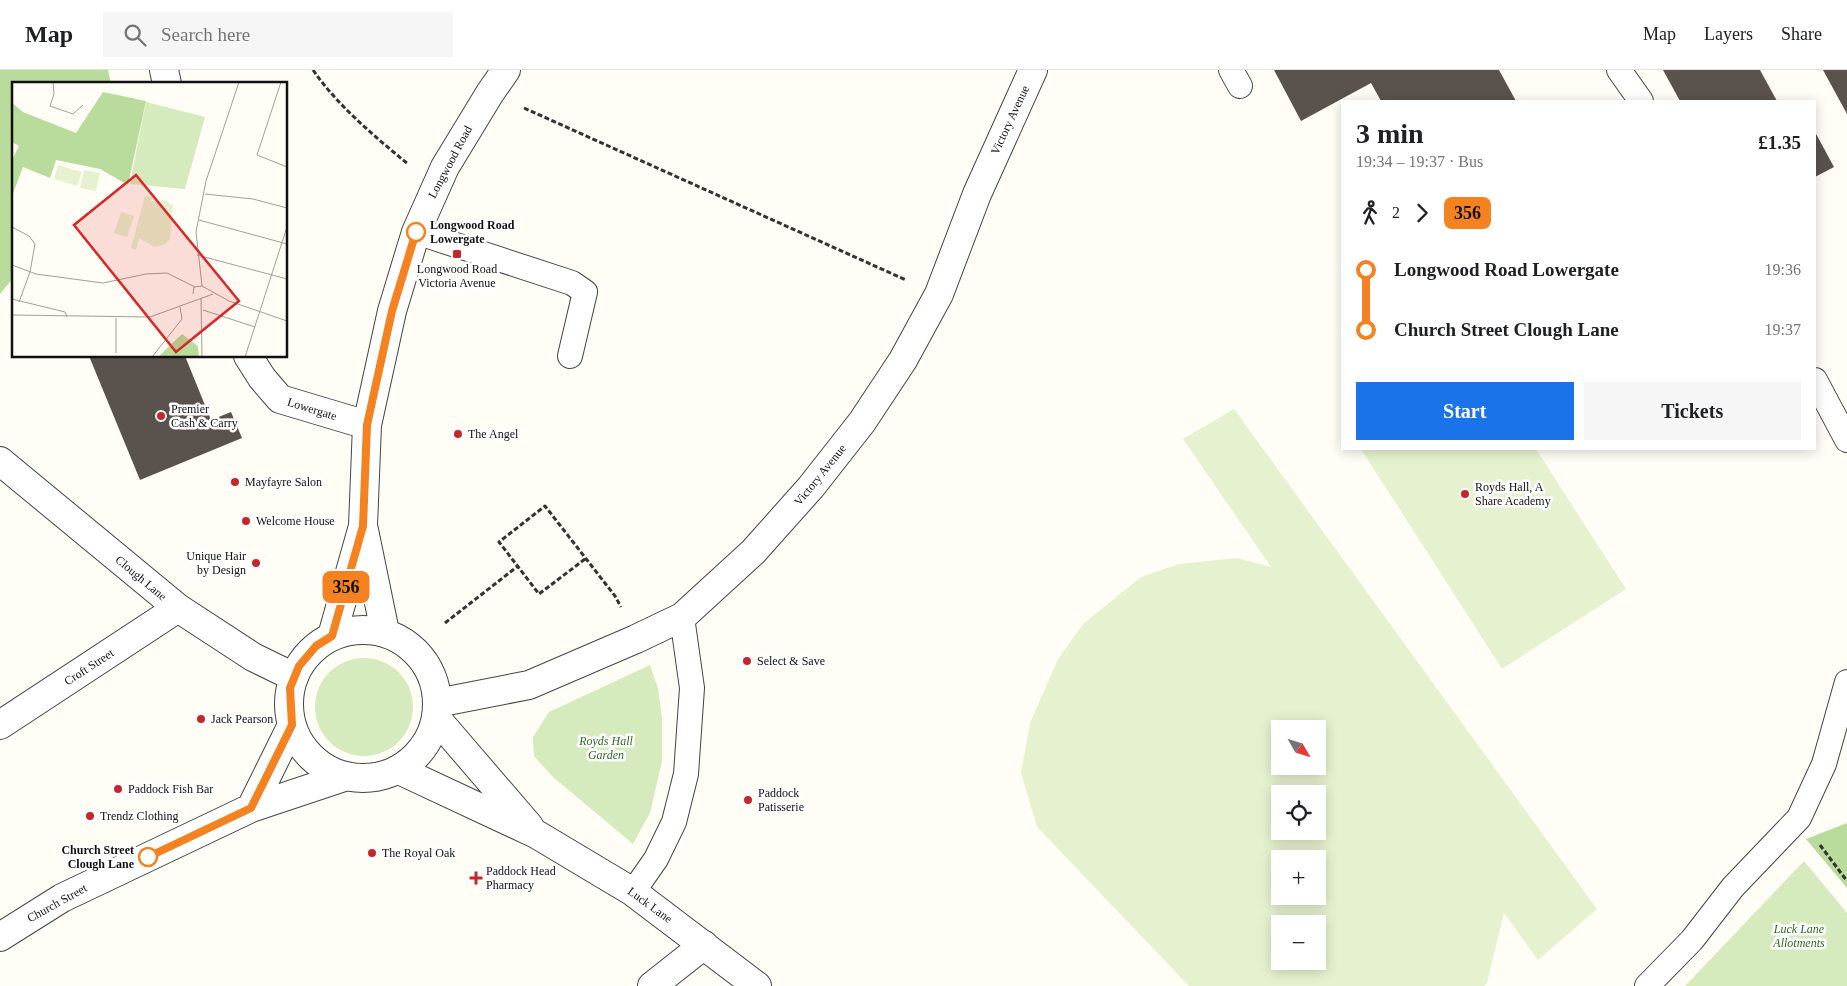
<!DOCTYPE html>
<html lang="en">
<head>
<meta charset="utf-8">
<style>
  body { margin:0; font-family:"Times New Roman",serif; background:#f6f6f6; color:#202124; height:100vh; display:flex; flex-direction:column; font-size:19px; white-space:nowrap }
  * { box-sizing:border-box; margin:0 }
  p { font-size:16px; color:#757577 }
  .icon { flex:none; width:28px; height:28px; fill:none; stroke:currentColor; stroke-width:2; stroke-linecap:round; stroke-linejoin:round }
  .map { position:relative; flex:1; overflow:hidden }
  .sheet { position:absolute; left:1341px; top:30px; width:475px; height:350px; display:flex; flex-direction:column; background:#fff; border-radius:0px; box-shadow:0 2px 12px #0003 }
  .sheet>* { flex:none }
  .badge { padding:0 10px; border-radius:8px; font-size:18px; line-height:32px }
  .needle { width:32px; rotate:129deg }
  .controls { position:absolute; left:1271px; top:650px; display:grid; gap:10px }
  .controls a { display:grid; place-items:center; width:55px; height:55px; border-radius:0px; background:#fff; box-shadow:0 2px 12px #0003; font-size:25px }
  .map>.badge { position:absolute; translate:-50% -50%; box-shadow:0 0 0 2px #fff }
  .legs { display:flex; align-items:center; gap:8px; height:55px; padding:0 15px; font-size:16px }
  .legs p { margin-inline-start:auto }
  .summary { display:flex; align-items:center; justify-content:space-between; height:85px; padding:0 15px }
  h1 { font-size:28px; font-weight:700; line-height:38px }
  .primary-button { display:flex; gap:10px; margin-top:auto; padding:10px 15px }
  .primary-button a { flex:1; height:58px; border-radius:0px; background:#1a73e8; color:#fff; font-size:20px; font-weight:700; line-height:58px; text-align:center }
  .primary-button a+a { background:#f6f6f6; color:#202124 }
  ul { padding:0 15px; list-style:none }
  li { display:flex; align-items:center; gap:18px; height:60px; font-size:19px }
  li i { display:grid; place-items:center; width:8px; height:100%; margin:0 6px; background:currentColor }
  li i::after { content:''; width:12px; height:12px; margin:-6px; border:4px solid; border-radius:50%; background:#fff }
  li p { margin-inline-start:auto }
  li:first-child i { background:linear-gradient(#0000 50%,currentColor 0) }
  li:last-child i { background:linear-gradient(currentColor 50%,#0000 0) }
  header { display:flex; align-items:center; gap:30px; box-sizing:border-box; height:70px; padding:0 25px; background:#fff; border-bottom:1px solid #e0e0e0 }
  header strong { font-size:24px }
  nav { display:flex; gap:28px; margin-inline-start:auto; font-size:18px }
  .search { width:350px; height:45px; background:#f6f6f6; display:flex; align-items:center; gap:12px; box-sizing:border-box; padding:0 18px; border-radius:0px; color:#757577; font-size:19px }
  .map>svg:first-child { display:block }
  .green { fill:#d5ebbd }
  .forest { fill:#b9dc9c }
  .pitch { fill:#e6f2cf; fill-rule:evenodd }
  .building { fill:#5a524d }
  .lines { fill:none; stroke-linecap:round; stroke-linejoin:round }
  .service-casing { stroke:#444; stroke-width:26 }
  .minor-casing { stroke:#444; stroke-width:30 }
  .tertiary-casing { stroke:#444; stroke-width:30 }
  .path { stroke:#333; stroke-width:3; stroke-dasharray:5 2.5; stroke-linecap:butt }
  .service { stroke:#fff; stroke-width:24 }
  .minor { stroke:#fff; stroke-width:28 }
  .tertiary { stroke:#fff; stroke-width:28 }
  .line-1-casing { stroke:#fff; stroke-width:11 }
  .line-1 { stroke:#f58220; stroke-width:8 }
  .stop-1-dot { fill:#fff; stroke:#f58220; stroke-width:2.5 }
  .poi-dot { fill:#c4262e; stroke:#fff; stroke-width:2 }
  .labels { text-anchor:middle; stroke-width:5; stroke-linejoin:round; paint-order:stroke }
  .street-label { font-size:12px; fill:#111; stroke:#fff }
  .stop-label { font-size:12px; font-weight:bold; fill:#111; stroke:#fff; text-anchor:start }
  .poi-label { font-size:12px; fill:#111; stroke:#fff; text-anchor:start }
  .park-label { font-size:12px; font-style:italic; fill:#2f6b1f; stroke:#fff }
  .inset-road { fill:none; stroke:#a09f9a; stroke-width:1 }
  .view { fill:#d62828; fill-opacity:0.15; stroke:#d62828; stroke-width:2.5 }
  .inset-edge { fill:none; stroke:#111; stroke-width:2.5 }
</style>
</head>
<body>
<header>
<strong>Map</strong>
<div class="search"><svg class="icon" aria-label="search" viewBox="0 0 24 24"><circle cx="10" cy="10" r="6"/><path d="M15 15l6 6"/></svg>Search here</div>
<nav><a>Map</a><a>Layers</a><a>Share</a></nav>
</header>
<div class="map">
<svg width="1847" height="916" viewBox="0 0 1847 916">
  <rect width="100%" height="100%" fill="#fffdf5"/>
  <path class="green" d="M315 637a49 49 0 1 1 98 0a49 49 0 1 1-98 0Z
    M650 595 658 618 662 648V691L650 743 633 774 553 707 534 686 533 667 549 642Z
    M1804 791 1847 843V916H1685Z"/>
  <path class="forest" d="M0 0H108L111 14H14V207L0 224Z
    M1847 753V818L1806 769Z"/>
  <path class="pitch" d="M1234 339 1597 839 1538 890 1504 843 1487 913 1484 916H1189L1037 757 1021 703 1030 653 1058 589 1083 554 1141 507 1179 494 1237 488 1271 497 1183 369ZM1280 659H1318V696H1280ZM1280 724H1318V761H1280ZM1280 789H1318V826H1280ZM1280 854H1318V891H1280Z
    M1361 379H1536L1626 519 1502 599Z"/>
  <path class="building" d="M1274 0H1499L1516 31H1381L1371 13 1301 51Z
    M1663 0H1760L1777 31H1680Z
    M1823 0H1847V44Z
    M1815 62 1834 97 1815 107Z
    M89 286H185L211 350 231 342 242 368 140 410Z"/>
  <g class="lines">
    <defs>
      <path id="service" d="M1231 0 1240 16
        M1619 0 1641 31
        M416 162 572 213 585 222 570 286
        M1815 310 1847 370
        M633 822 656 789 674 752 686 704 692 618 682 547
        M1647 916 1692 870 1733 817 1799 748 1824 694 1847 612"/>
      <path id="minor" d="M0 391 178 538 253 587 294 607
        M437 633 529 615 636 569 682 547 753 482 811 417 862 352 903 290 939 224 977 124 1033 0
        M0 655 178 538
        M652 916 704 875"/>
      <path id="tertiary" d="M164 0 167 14
        M248 286 262 308 280 329 367 355
        M364 460 385 562
        M289 634a74 74 0 1 1 148 0a74 74 0 1 1-148 0Z
        M332 566 363 456 367 355 392 241 416 162 445 97 490 23 506 0
        M437 649 529 756
        M399 700 536 764 633 822 757 916
        M251 738 292 655
        M0 867 62 828 251 738 347 706"/>
    </defs>
    <use href="#service" class="service-casing"/>
    <use href="#minor" class="minor-casing"/>
    <use href="#tertiary" class="tertiary-casing"/>
    <path class="path" d="M313 0C338 36 374 66 408 94
      M524 38 906 210
      M585 489 539 524 499 472 545 436 615 526 621 537
      M445 553 518 496
      M1820 775 1847 811"/>
    <use href="#service" class="service"/>
    <use href="#minor" class="minor"/>
    <use href="#tertiary" class="tertiary"/>
  </g>
  <g class="lines">
    <defs>
      <path id="line-1" d="M148 787 251 738 292 655 290 618 299 596 316 576 332 566 363 456 367 355 392 241 416 162"/>
    </defs>
    <use href="#line-1" class="line-1-casing"/>
    <use href="#line-1" class="line-1"/>
  </g>
  <g class="stop-1-dot">
    <circle cx="416" cy="162" r="9"/>
    <circle cx="148" cy="787" r="9"/>
  </g>
  <g class="poi-dot">
    <rect x="452" y="179" width="10" height="10" rx="2.5"/>
    <circle cx="161" cy="346" r="5"/>
    <circle cx="458" cy="364" r="5"/>
    <circle cx="235" cy="412" r="5"/>
    <circle cx="1465" cy="424" r="5"/>
    <circle cx="246" cy="451" r="5"/>
    <circle cx="256" cy="493" r="5"/>
    <circle cx="747" cy="591" r="5"/>
    <circle cx="201" cy="649" r="5"/>
    <circle cx="118" cy="719" r="5"/>
    <circle cx="748" cy="730" r="5"/>
    <circle cx="90" cy="746" r="5"/>
    <circle cx="372" cy="783" r="5"/>
    <path d="M473.5 800.5h5v5h5v5h-5v5h-5v-5h-5v-5h5z"/>
  </g>
  <g class="labels">
    <g class="street-label">
      <text transform="translate(1010 50) rotate(-65)" y="4">Victory Avenue</text>
      <text transform="translate(450 92) rotate(-62)" y="4">Longwood Road</text>
      <text transform="translate(312 339) rotate(17)" y="4">Lowergate</text>
      <text transform="translate(820 405) rotate(-51)" y="4">Victory Avenue</text>
      <text transform="translate(141 508) rotate(40)" y="4">Clough Lane</text>
      <text transform="translate(89 597) rotate(-33)" y="4">Croft Street</text>
      <text transform="translate(57 833) rotate(-29)" y="4">Church Street</text>
      <text transform="translate(650 835) rotate(36)" y="4">Luck Lane</text>
    </g>
    <g class="stop-label">
      <text x="430" y="159">Longwood Road<tspan x="430" dy="14">Lowergate</tspan></text>
      <text x="134" y="784" text-anchor="end">Church Street<tspan x="134" dy="14">Clough Lane</tspan></text>
    </g>
    <g class="poi-label">
      <text x="457" y="203" text-anchor="middle">Longwood Road<tspan x="457" dy="14">Victoria Avenue</tspan></text>
      <text x="171" y="343">Premier<tspan x="171" dy="14">Cash &amp; Carry</tspan></text>
      <text x="468" y="368">The Angel</text>
      <text x="245" y="416">Mayfayre Salon</text>
      <text x="1475" y="421">Royds Hall, A<tspan x="1475" dy="14">Share Academy</tspan></text>
      <text x="256" y="455">Welcome House</text>
      <text x="246" y="490" text-anchor="end">Unique Hair<tspan x="246" dy="14">by Design</tspan></text>
      <text x="757" y="595">Select &amp; Save</text>
      <text x="211" y="653">Jack Pearson</text>
      <text x="128" y="723">Paddock Fish Bar</text>
      <text x="758" y="727">Paddock<tspan x="758" dy="14">Patisserie</tspan></text>
      <text x="100" y="750">Trendz Clothing</text>
      <text x="382" y="787">The Royal Oak</text>
      <text x="486" y="805">Paddock Head<tspan x="486" dy="14">Pharmacy</tspan></text>
    </g>
    <g class="park-label">
      <text x="606" y="675">Royds Hall<tspan x="606" dy="14">Garden</tspan></text>
      <text x="1799" y="863">Luck Lane<tspan x="1799" dy="14">Allotments</tspan></text>
    </g>
  </g>
  <g transform="translate(12 12)">
    <rect width="275" height="275" fill="#fffdf5"/>
    <path d="M134 20 193 35 173 107 118 102Z" fill="#d5ebbd"/>
    <path d="M91 10 134 19 116 103 88 87 44 78 38 96 11 85 0 114V78L7 64 0 60V21L11 30 64 51ZM170 252 186 264 187 275H146Z" fill="#b9dc9c"/>
    <path d="M46 83 70 90 65 104 42 97ZM72 88 88 91 84 109 68 106ZM133 114 140 115 139 120 152 118 161 124 158 157 152 163 142 165 127 156 124 168 119 166ZM109 130 122 134 115 155 102 151Z" fill="#e6f2cf"/>
    <path class="inset-road" d="M41 0 42 12 38 24 61 32 71 23M269 0 245 73 275 85M193 112 241 117 275 126M187 138 275 162M0 145 17 154 23 162 18 190 7 220M185 173 275 197M0 183 24 192 91 201 134 192 155 191 183 205M190 204 184 150 194 99 227 0M181 212 182 205 190 204 217 219 275 239M189 216 190 275M0 217 53 230 55 235M191 228 243 245M0 233 138 235 201 212M104 271V236M140 275 170 237 168 225M233 275 275 145"/>
    <path class="view" d="M124 93 227 219 164 270 62 143Z"/>
    <rect width="275" height="275" class="inset-edge"/>
  </g>
</svg>
<div class="controls">
<a><svg class="needle" viewBox="-14 -14 28 28"><path d="M0-13l5 13h-10z" fill="#e53935"/><path d="M0 13l5-13h-10z" fill="#757577"/></svg></a>
<a><svg class="icon" aria-label="locate" viewBox="0 0 24 24"><circle cx="12" cy="12" r="6"/><path d="M12 2v4M12 18v4M2 12h4M18 12h4"/></svg></a>
<a>+</a>
<a>−</a>
</div>
<b class="badge" style="left:346px;top:517px;background:#f58220;color:#111">356</b>
<section class="sheet">
<div class="summary"><div><h1>3 min</h1><p>19:34 – 19:37 · Bus</p></div><b>£1.35</b></div>
<div class="legs"><svg class="icon" aria-label="walk" viewBox="0 0 24 24"><circle cx="13" cy="4" r="2"/><path d="M13 8l-2 6 4 7M11 14l-3 7M7 12l3-4h3l4 4"/></svg>2<svg class="icon" aria-label="forward" viewBox="0 0 24 24"><path d="M9 5l7 7-7 7"/></svg><b class="badge" style="background:#f58220;color:#111">356</b></div>
<ul>
<li><i style="color:#f58220"></i><b>Longwood Road Lowergate</b><p>19:36</p></li>
<li><i style="color:#f58220"></i><b>Church Street Clough Lane</b><p>19:37</p></li>
</ul>
<div class="primary-button"><a>Start</a><a>Tickets</a></div>
</section>
</div>
</body>
</html>
